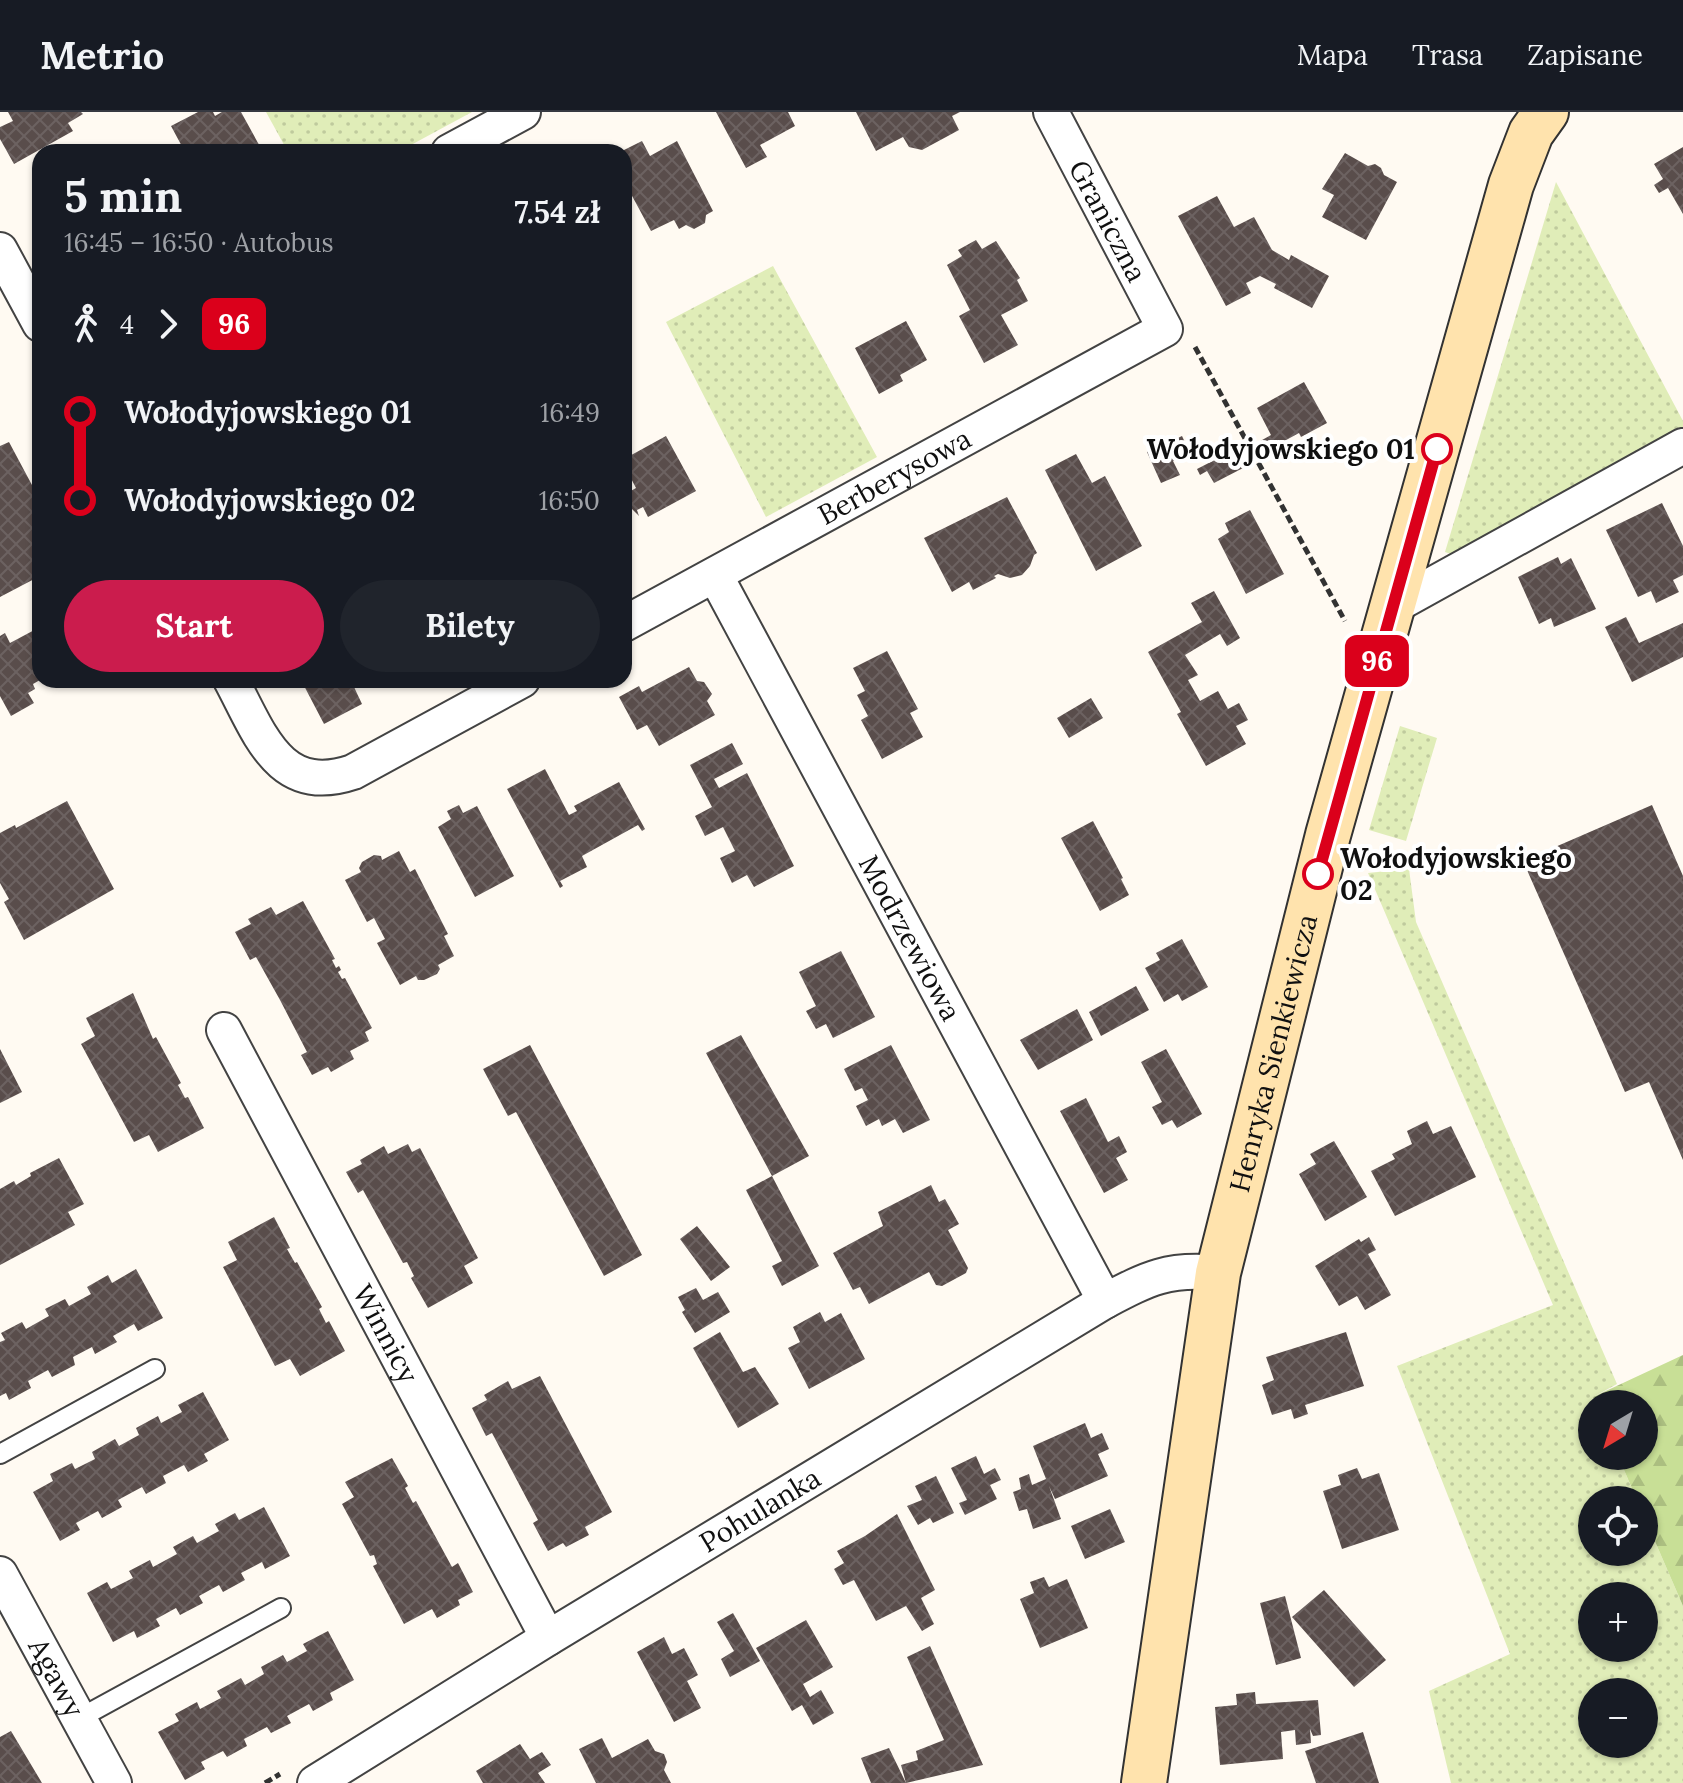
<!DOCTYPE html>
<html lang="pl">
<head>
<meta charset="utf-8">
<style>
  body { margin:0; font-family:Lora,serif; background:#20242c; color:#f1f3f6; height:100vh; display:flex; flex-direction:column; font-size:30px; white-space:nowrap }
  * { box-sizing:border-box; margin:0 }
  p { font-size:26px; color:#9ea1a6 }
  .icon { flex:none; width:44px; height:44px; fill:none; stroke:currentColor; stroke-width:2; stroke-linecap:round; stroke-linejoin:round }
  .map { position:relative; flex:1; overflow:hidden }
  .sheet { position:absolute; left:32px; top:32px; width:600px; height:544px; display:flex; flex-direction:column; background:#171b24; border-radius:24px; box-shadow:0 2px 6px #0004 }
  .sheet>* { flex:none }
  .badge { padding:0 16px; border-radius:12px; font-size:28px; line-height:52px }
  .needle { width:52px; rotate:218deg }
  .fabs { position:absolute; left:1578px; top:1278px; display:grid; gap:16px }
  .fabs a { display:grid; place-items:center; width:80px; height:80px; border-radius:50%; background:#171b24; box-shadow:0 2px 6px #0004; font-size:40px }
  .map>.badge { position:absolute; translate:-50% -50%; box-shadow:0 0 0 4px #fff }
  .legs { display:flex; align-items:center; gap:12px; height:88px; padding:0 32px; font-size:26px }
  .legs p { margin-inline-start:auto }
  .head { display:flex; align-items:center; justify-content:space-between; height:136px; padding:0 32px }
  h1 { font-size:44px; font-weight:700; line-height:60px }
  .action { display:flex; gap:16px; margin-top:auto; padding:16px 32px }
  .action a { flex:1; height:92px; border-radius:48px; background:#cb1c4d; color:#fff; font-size:32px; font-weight:700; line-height:92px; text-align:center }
  .action a+a { background:#20242c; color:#f1f3f6 }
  ul { padding:0 32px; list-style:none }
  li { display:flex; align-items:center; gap:28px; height:88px; font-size:30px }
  li i { display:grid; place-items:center; width:12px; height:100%; margin:0 10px; background:currentColor }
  li i::after { content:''; width:20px; height:20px; margin:-10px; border:6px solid; border-radius:50%; background:#171b24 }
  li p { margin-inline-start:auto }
  li:first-child i { background:linear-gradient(#0000 50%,currentColor 0) }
  li:last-child i { background:linear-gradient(currentColor 50%,#0000 0) }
  header { display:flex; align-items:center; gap:48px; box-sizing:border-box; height:112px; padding:0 40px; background:#171b24; border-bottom:2px solid #363941 }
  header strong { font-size:38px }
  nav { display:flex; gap:44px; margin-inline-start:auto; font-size:28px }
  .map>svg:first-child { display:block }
  .grass { fill:url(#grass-dots); fill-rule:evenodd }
  .forest { fill:url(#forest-firs) }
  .building { fill:url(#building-cross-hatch) }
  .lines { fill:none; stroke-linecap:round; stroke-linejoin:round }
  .lane-casing { stroke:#434343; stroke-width:22 }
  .street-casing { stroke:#434343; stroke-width:38 }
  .secondary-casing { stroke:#323232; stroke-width:48 }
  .path { stroke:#323232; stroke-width:5; stroke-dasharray:8 4; stroke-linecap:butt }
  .lane { stroke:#fff; stroke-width:18 }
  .street { stroke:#fff; stroke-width:34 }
  .secondary { stroke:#ffe3ad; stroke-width:44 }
  .line-1-casing { stroke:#fff; stroke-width:18 }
  .line-1 { stroke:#db001b; stroke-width:12 }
  .stop-1-dot { fill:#fff; stroke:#db001b; stroke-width:4 }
  .labels { text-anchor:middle; stroke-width:8; stroke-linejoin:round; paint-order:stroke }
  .street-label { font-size:28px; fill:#101010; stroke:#fff }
  .stop-label { font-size:28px; font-weight:bold; fill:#101010; stroke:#fff; text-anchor:end }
</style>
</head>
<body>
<header>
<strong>Metrio</strong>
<nav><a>Mapa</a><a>Trasa</a><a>Zapisane</a></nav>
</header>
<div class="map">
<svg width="1683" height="1671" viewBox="0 0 1683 1671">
  <defs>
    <pattern id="grass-dots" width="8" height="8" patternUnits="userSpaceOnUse" patternTransform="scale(2)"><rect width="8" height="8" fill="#e0edb8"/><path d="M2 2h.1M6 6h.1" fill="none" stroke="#bfca9d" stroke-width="1.8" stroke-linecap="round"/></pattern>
    <pattern id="forest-firs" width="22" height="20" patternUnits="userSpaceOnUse" patternTransform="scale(2)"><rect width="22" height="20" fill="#c8df96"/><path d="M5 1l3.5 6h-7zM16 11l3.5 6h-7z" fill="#abbe80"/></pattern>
    <pattern id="building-cross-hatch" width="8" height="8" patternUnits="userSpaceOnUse" patternTransform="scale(2)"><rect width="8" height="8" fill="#594d4b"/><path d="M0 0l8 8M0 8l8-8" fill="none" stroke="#6c6261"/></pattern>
  </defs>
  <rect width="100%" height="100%" fill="#fffaf2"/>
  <path class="grass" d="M266 0H472L398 40H288Z
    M1556 70 1683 309V315L1457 444 1445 440Z
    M773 154 877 345 766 405 666 210Z
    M1400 614 1437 626 1406 729 1369 718Z
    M1409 757 1416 810 1617 1272 1593 1285 1596 1292H1592V1344H1618L1637 1388H1592V1440H1644V1404L1683 1494V1671H1451L1429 1579 1510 1542 1397 1254 1553 1193 1368 761ZM1592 1484H1644V1536H1592ZM1592 1580H1644V1632H1592Z"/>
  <path class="forest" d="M1683 1243V1494L1644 1404V1388H1637L1618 1344H1644V1292H1596L1593 1285Z"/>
  <path class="building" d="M8 0H81L83 2 68 11 73 19 14 52 0 27V15L13 9Z
    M198 0H213L215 4 222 0H241L263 40H185L171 14Z
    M716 0H788L795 14 760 33 767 45 746 56Z
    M856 0H960L952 4 959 18 922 38 909 35 903 25 876 39Z
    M642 29 650 44 677 29 713 99 706 103 705 111 694 117 686 113 679 117 674 108 651 119 624 69V38Z
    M1683 35V102L1668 76 1659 81 1654 73 1663 67 1654 52Z
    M1345 41 1368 54 1375 52 1381 56 1384 63 1397 70 1366 128 1322 105 1334 83 1322 77Z
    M1217 84 1234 115 1254 105 1272 138 1289 148 1291 143 1329 164 1312 196 1274 176 1276 172 1260 164 1246 171 1251 181 1226 194 1178 104Z
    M976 128 982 137 996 129 1020 166 1017 168 1028 189 1001 203 1018 233 984 251 959 204 970 198 947 153 962 144 958 138Z
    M906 209 927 248 900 263 903 269 879 282 855 236Z
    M1304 270 1327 311 1301 325 1299 321 1277 333 1280 340 1264 348 1255 332 1271 323 1257 296Z
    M666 324 696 379 648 405 643 395 637 398 639 404 628 393 629 380 636 376 624 353V347Z
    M1182 324 1190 341 1173 349 1180 363 1161 371 1147 340Z
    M9 330 40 388V464L0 485V334Z
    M1236 337 1245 355 1214 371 1207 359 1200 363 1197 357Z
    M1076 342 1092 371 1105 364 1142 434 1096 459 1045 358Z
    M1007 385 1037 441 1034 443 1030 454 1022 463 1010 466 998 462 994 464 996 466 973 478 969 470 952 480 924 426Z
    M1662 391 1683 434V463L1673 468 1679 480 1656 491 1651 479 1638 485 1606 418Z
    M1250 398 1284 462 1246 482 1218 427 1229 420 1225 411Z
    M1558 445 1561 452 1571 446 1596 497 1554 515 1551 506 1539 512 1518 465Z
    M1214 479 1240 526 1227 534 1220 522 1185 543 1198 563 1188 568 1200 589 1218 579 1228 597 1239 591 1248 608 1236 614 1246 632 1206 654 1177 602 1181 600 1148 540 1202 510 1191 491Z
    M1626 505 1639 531 1683 511V545L1632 570 1605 515Z
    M40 515V568L33 572 35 577 28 581 34 591 11 604 0 584V524L5 521 10 531Z
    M887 539 918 597 910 601 923 625 882 647 861 608 868 604 857 583 865 579 853 556Z
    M689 555 697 569 704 570 712 582 707 589 715 603 659 634 647 613 637 618 619 585 639 574 642 580Z
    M301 568H367L354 575 362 592 324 612Z
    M1091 586 1103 606 1069 626 1057 606Z
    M732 631 743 652 714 667 719 676 747 661 794 754 754 775 747 763 732 771 720 746 735 739 723 715 705 724 695 704 712 695 690 653Z
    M545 657 569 703 577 699 574 694 619 670 645 717 642 719 638 713 582 744 587 755 560 769 563 774 560 776 507 677Z
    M67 689 114 777 24 828 4 790 9 787 0 771V721L15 713 16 716Z
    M459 693 463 701 477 694 514 764 475 785 438 715 451 707 447 699Z
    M1652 693 1683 764V1048L1649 970 1625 980 1523 749Z
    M1093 709 1123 766 1121 767 1129 783 1100 799 1061 726Z
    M399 739 410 760 415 757 448 822 444 824 454 844 438 853 440 857 437 862 424 868H418L416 864 400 873 377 831 385 827 374 806 367 810 345 768 361 760 359 756 362 750 374 743 381 744 382 748Z
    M303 789 335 847 332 848 336 856 339 854 341 858 338 860 342 867 345 866 372 916 365 920 369 929 350 939 354 947 331 960 328 955 312 963 301 943 307 940 280 888 256 845 250 848 235 820 251 812 248 807 271 795 276 803Z
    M1182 827 1208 875 1182 889 1178 882 1164 890 1145 856 1160 848 1156 841Z
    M841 839 875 905 833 926 826 912 816 917 806 899 816 894 799 860Z
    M1136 874 1149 898 1101 924 1089 900Z
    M133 881 153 927 156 925 181 971 178 973 185 986 188 985 204 1016 158 1040 149 1023 134 1030 81 932 95 924 86 906Z
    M1077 897 1093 928 1038 958 1020 928Z
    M741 923 809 1044 772 1064 706 941Z
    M530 933 642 1143 604 1164 516 1000 508 1004 483 957Z
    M891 933 930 1008 903 1021 895 1007 882 1014 879 1007 866 1014 856 994 868 988 862 976 855 979 844 957Z
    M0 937 22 980 0 991Z
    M1166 937 1202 1002 1177 1016 1172 1008 1162 1013 1152 995 1162 990 1141 950Z
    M1086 986 1108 1030 1119 1024 1127 1040 1116 1046 1128 1068 1104 1081 1060 999Z
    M1427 1009 1433 1022 1451 1014 1476 1065 1395 1104 1371 1059 1395 1047 1392 1042 1412 1032 1407 1019Z
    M1334 1029 1367 1085 1325 1109 1299 1062 1316 1052 1310 1042Z
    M408 1032 412 1040 420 1036 478 1146 464 1154 473 1171 428 1196 411 1166 414 1164 407 1150 403 1151 363 1078 358 1081 346 1060 362 1052 360 1048 384 1034 388 1042Z
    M59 1046 84 1092 68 1100 75 1113 0 1153V1077L14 1069 16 1073 31 1064 30 1061Z
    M772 1064 819 1154 782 1174 772 1154 782 1149 746 1078Z
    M931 1073 939 1090 945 1087 959 1112 948 1118 968 1156 966 1161 942 1174 936 1173 929 1160 869 1192 860 1175 853 1178 833 1141 883 1114 878 1100Z
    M274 1105 290 1136 287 1137 295 1151 297 1150 322 1195 319 1197 326 1211 329 1209 345 1239 300 1264 290 1247 275 1254 223 1155 237 1148 228 1130Z
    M697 1114 730 1155 711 1169 680 1127Z
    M1369 1125 1376 1138 1368 1142 1391 1183 1365 1198 1357 1184 1339 1194 1315 1154 1359 1127 1361 1130Z
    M136 1157 163 1206 138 1219 134 1212 113 1224 117 1230 95 1242 92 1235 73 1245 75 1253 52 1265 48 1258 28 1269 31 1276 9 1288 6 1281 0 1284V1230L5 1228 1 1221 22 1210 26 1217 49 1204 45 1197 65 1187 69 1194 91 1182 87 1175 108 1163 112 1171Z
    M696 1176 703 1188 718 1180 730 1200 695 1221 682 1200 685 1198 678 1185Z
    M820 1200 825 1210 841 1201 865 1247 809 1277 788 1236 800 1230 793 1215Z
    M720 1220 743 1260 755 1255 779 1292 738 1316 693 1236Z
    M1346 1220 1364 1274 1305 1293 1308 1302 1294 1307 1291 1297 1272 1303 1262 1273 1274 1268 1266 1245Z
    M540 1264 612 1400 585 1415 589 1423 566 1435 563 1431 548 1439 533 1411 538 1408 492 1321 486 1324 472 1296 487 1288 484 1283 508 1269 512 1277Z
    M203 1280 229 1328 204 1342 208 1349 188 1360 184 1353 163 1364 166 1371 146 1382 142 1375 118 1388 122 1395 102 1406 98 1399 76 1411 80 1418 60 1429 33 1380 53 1369 50 1362 72 1351 75 1357 95 1347 92 1340 115 1327 119 1334 139 1323 136 1316 158 1304 161 1311 182 1300 178 1293Z
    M1085 1311 1091 1326 1102 1321 1109 1337 1098 1342 1108 1364 1055 1387 1049 1374 1061 1407 1033 1417 1027 1397 1019 1399 1013 1380 1021 1377 1019 1366 1029 1362 1032 1373 1046 1367 1033 1334Z
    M976 1344 984 1362 995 1356 1001 1368 990 1373 997 1387 965 1403 959 1391 967 1388 951 1356Z
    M392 1346 408 1374 405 1376 413 1391 416 1389 452 1455 458 1451 473 1480 458 1488 460 1493 437 1506 432 1497 404 1512 373 1454 377 1452 374 1443 370 1444 342 1392 354 1385 345 1370Z
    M1357 1356 1362 1367 1379 1361 1399 1418 1342 1437 1323 1379 1341 1373 1338 1363Z
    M936 1364 954 1401 933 1411 930 1406 918 1413 907 1394 922 1388 915 1374Z
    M264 1395 290 1444 265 1457 262 1450 241 1461 245 1468 223 1480 219 1473 199 1484 203 1491 180 1503 176 1496 156 1507 160 1514 137 1526 134 1519 113 1530 87 1481 107 1470 111 1477 133 1466 129 1459 150 1448 153 1455 177 1442 173 1435 193 1424 197 1431 219 1419 215 1412 235 1401 239 1408Z
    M1110 1397 1125 1430 1085 1447 1071 1414Z
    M897 1402 935 1478 921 1486 934 1512 922 1519 906 1494 876 1509 854 1468 843 1473 834 1457 844 1451 837 1439 865 1424Z
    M1044 1465 1049 1475 1067 1467 1088 1516 1040 1536 1020 1487 1034 1481 1030 1470Z
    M1324 1478 1386 1548 1354 1575 1292 1505Z
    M1285 1484 1301 1546 1276 1553 1260 1491Z
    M733 1501 760 1549 730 1565 721 1547 734 1539 717 1510Z
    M806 1508 833 1555 803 1572 810 1585 821 1578 834 1601 813 1613 802 1593 792 1599 756 1536Z
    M328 1519 354 1568 330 1581 333 1588 313 1599 309 1592 287 1604 291 1611 271 1621 267 1615 244 1627 247 1634 227 1645 223 1639 201 1650 205 1657 185 1668 158 1620 179 1609 175 1602 197 1590 200 1597 221 1586 217 1579 241 1566 245 1573 264 1562 261 1555 283 1543 287 1550 307 1539 303 1532Z
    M664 1525 672 1542 684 1536 698 1563 687 1569 701 1596 674 1610 637 1540Z
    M930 1534 983 1653 906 1671 901 1653 918 1648 916 1639 944 1628 907 1545Z
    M1255 1580 1256 1592 1318 1588 1321 1623 1313 1624 1310 1617 1311 1631 1296 1633 1295 1618 1281 1620 1283 1647 1220 1653 1215 1595 1237 1593 1236 1582Z
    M11 1619 42 1671H0V1625Z
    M1363 1620 1379 1671H1316L1305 1639Z
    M602 1626 612 1646 648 1627 655 1639 664 1642 667 1650 664 1658 671 1671H596L579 1637Z
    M520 1632 530 1647 542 1640 551 1653 538 1661 545 1671H483L476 1659Z
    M889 1636 906 1671H871L861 1646Z"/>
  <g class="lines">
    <defs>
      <path id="lane" d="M0 1342 155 1257
        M80 1606 281 1496"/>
      <g id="street">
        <path d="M449 40 523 0"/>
        <path d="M0 138 40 212"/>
        <path id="s1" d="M715 463 1105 1189"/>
        <path d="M1392 495 1683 334"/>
        <path id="s2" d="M624 512 1165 217 1051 0"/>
        <path d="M231 568C260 622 279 685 353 660L522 568"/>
        <path id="s3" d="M224 918 548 1526"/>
        <path id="s4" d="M0 1462 114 1671"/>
        <path id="s5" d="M315 1671 548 1526 1105 1189C1149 1166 1168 1156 1218 1161"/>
      </g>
      <g id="secondary">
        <path id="s6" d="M1144 1671 1218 1161 1328 723 1511 73 1531 21 1546 0"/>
      </g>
    </defs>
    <use href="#lane" class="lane-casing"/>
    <use href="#street" class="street-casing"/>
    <use href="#secondary" class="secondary-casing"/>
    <path class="path" d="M1195 235 1345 509
      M265 1671 280 1662"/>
    <use href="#lane" class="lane"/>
    <use href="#street" class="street"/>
    <use href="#secondary" class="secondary"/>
  </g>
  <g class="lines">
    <defs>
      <path id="line-1" d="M1318 762 1437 337"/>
    </defs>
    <use href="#line-1" class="line-1-casing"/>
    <use href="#line-1" class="line-1"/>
  </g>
  <g class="stop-1-dot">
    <circle cx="1437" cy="337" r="14"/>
    <circle cx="1318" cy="762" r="14"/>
  </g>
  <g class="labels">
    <g class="street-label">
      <text transform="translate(1108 109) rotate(62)" y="10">Graniczna</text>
      <text dy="10" stroke="none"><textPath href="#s2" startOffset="308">Berberysowa</textPath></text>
      <text dy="10" stroke="none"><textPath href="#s1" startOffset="412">Modrzewiowa</textPath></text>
      <text dy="10" stroke="none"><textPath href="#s6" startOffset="742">Henryka Sienkiewicza</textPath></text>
      <text dy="10" stroke="none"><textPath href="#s3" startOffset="344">Winnicy</textPath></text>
      <text dy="10" stroke="none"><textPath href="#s5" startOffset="522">Pohulanka</textPath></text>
      <text dy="10" stroke="none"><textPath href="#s4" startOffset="118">Agawy</textPath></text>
    </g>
    <g class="stop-label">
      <text x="1415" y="347">Wołodyjowskiego 01</text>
      <text x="1340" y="756" text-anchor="start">Wołodyjowskiego<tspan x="1340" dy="32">02</tspan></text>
    </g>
  </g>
</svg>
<div class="fabs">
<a><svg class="needle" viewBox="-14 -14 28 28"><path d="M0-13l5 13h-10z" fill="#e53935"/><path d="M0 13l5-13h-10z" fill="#9ea1a6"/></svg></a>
<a><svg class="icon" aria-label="locate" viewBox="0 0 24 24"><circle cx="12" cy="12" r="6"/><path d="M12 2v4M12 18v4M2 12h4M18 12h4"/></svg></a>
<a>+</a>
<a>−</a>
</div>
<b class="badge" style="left:1377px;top:549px;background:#db001b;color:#fff">96</b>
<section class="sheet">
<div class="head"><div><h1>5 min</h1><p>16:45 – 16:50 · Autobus</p></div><b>7.54 zł</b></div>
<div class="legs"><svg class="icon" aria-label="walk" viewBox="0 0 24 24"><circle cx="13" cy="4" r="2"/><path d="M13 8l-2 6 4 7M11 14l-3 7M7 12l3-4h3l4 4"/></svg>4<svg class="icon" aria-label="forward" viewBox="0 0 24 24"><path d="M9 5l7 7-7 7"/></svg><b class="badge" style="background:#db001b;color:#fff">96</b></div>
<ul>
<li><i style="color:#db001b"></i><b>Wołodyjowskiego 01</b><p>16:49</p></li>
<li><i style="color:#db001b"></i><b>Wołodyjowskiego 02</b><p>16:50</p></li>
</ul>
<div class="action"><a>Start</a><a>Bilety</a></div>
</section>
</div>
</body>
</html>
